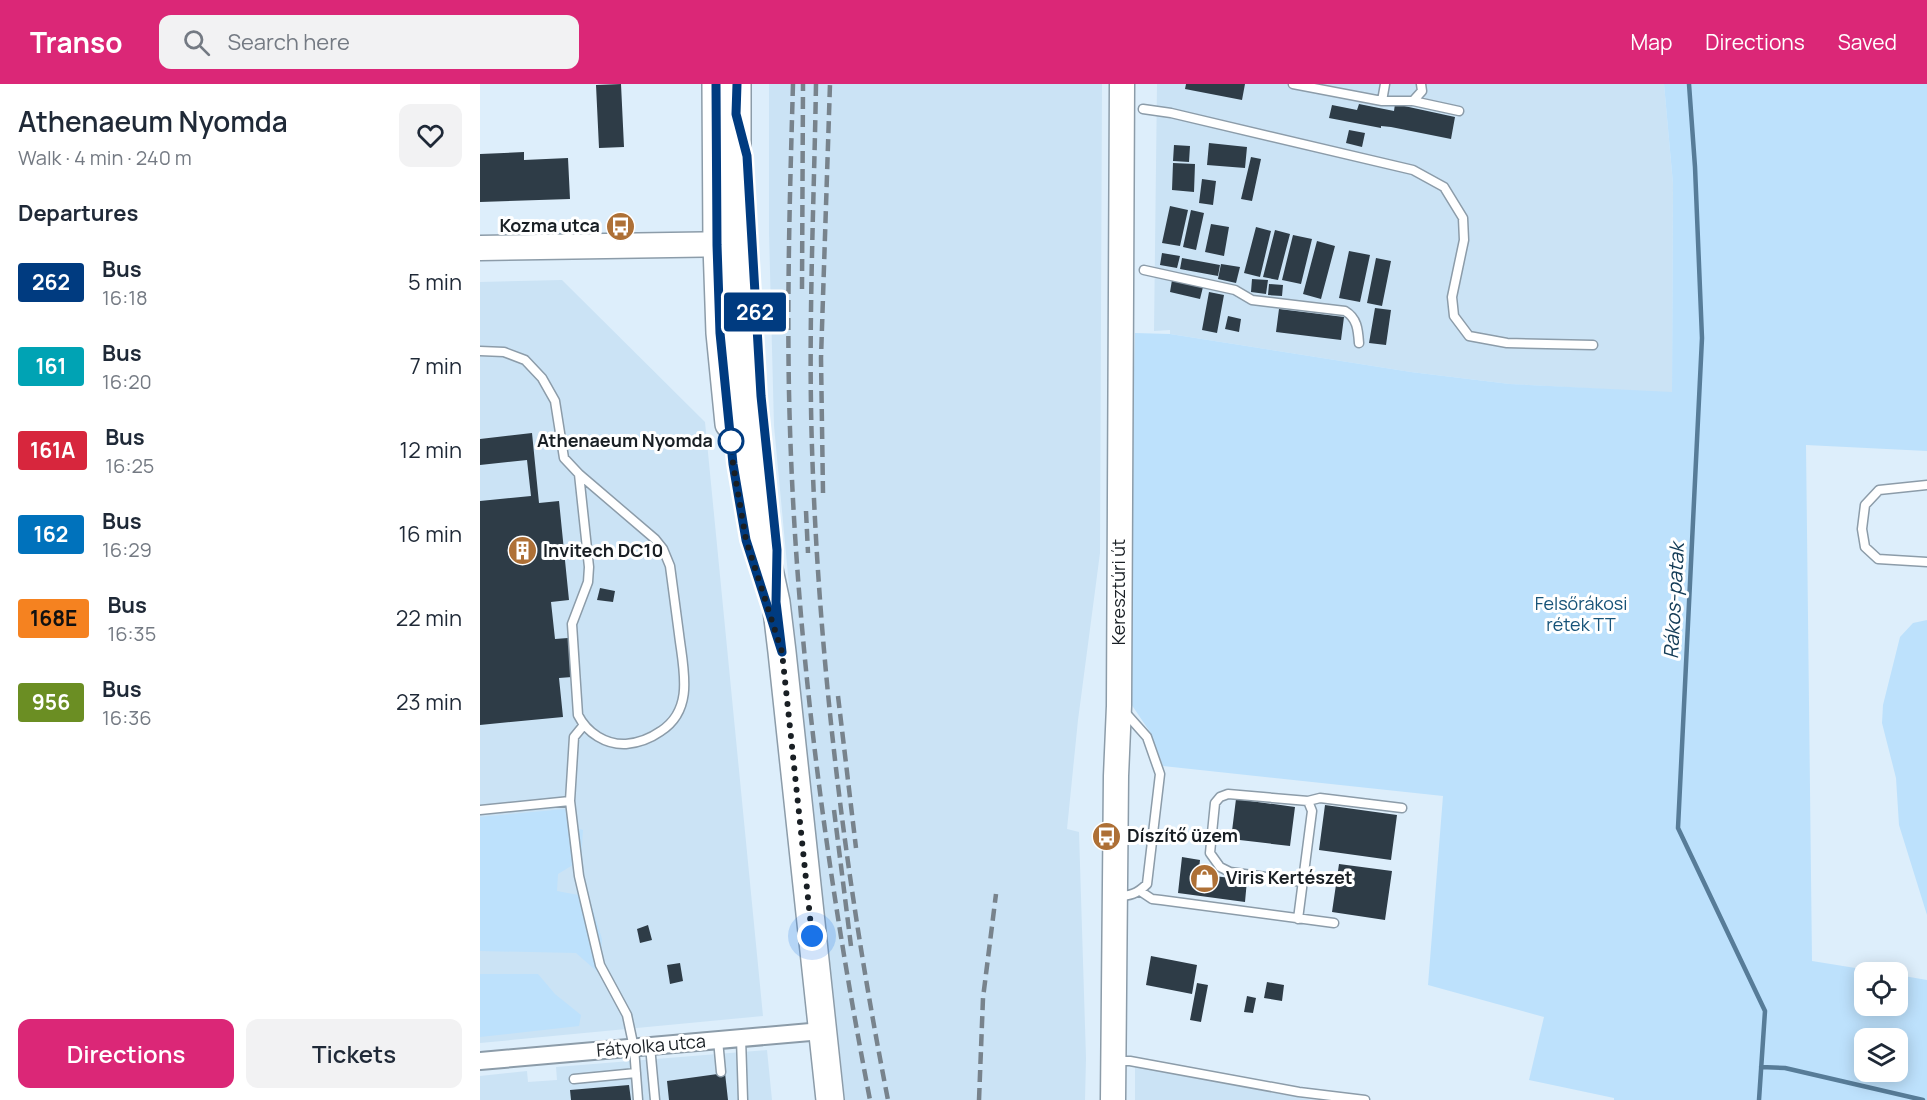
<!DOCTYPE html>
<html lang="en">
<head>
<meta charset="utf-8">
<style>
  body { margin:0; font-family:Manrope,sans-serif; background:#f2f2f3; color:#1f2937; height:100vh; display:flex; flex-direction:column; font-size:22px; white-space:nowrap }
  * { box-sizing:border-box; margin:0 }
  p { font-size:20px; color:#747a83 }
  .icon { flex:none; width:33px; height:33px; fill:none; stroke:currentColor; stroke-width:2; stroke-linecap:round; stroke-linejoin:round }
  .map { position:relative; flex:1; overflow:hidden }
  .details { display:flex; flex-direction:column; background:#fff; width:480px }
  .details>* { flex:none }
  .badge { padding:0 12px; border-radius:4px; font-size:21px; line-height:39px }
  .fabs { position:absolute; left:1374px; top:878px; display:grid; gap:12px }
  .fabs a { display:grid; place-items:center; width:54px; height:54px; border-radius:12px; background:#fff; box-shadow:0 3px 15px #0003; font-size:30px }
  .you { position:absolute; width:30px; height:30px; margin:-15px; border:4px solid #fff; border-radius:50%; background:#1a73e8; box-shadow:0 0 0 9px #1a73e833 }
  .map>.badge { position:absolute; translate:-50% -50%; box-shadow:0 0 0 3px #fff }
  h2 { padding:0 18px; font-size:22px; line-height:54px }
  .round { display:grid; place-items:center; flex:none; width:63px; height:63px; border-radius:12px; background:#f2f2f3 }
  .headline { display:flex; align-items:center; justify-content:space-between; height:102px; padding:0 18px }
  h1 { font-size:28px; font-weight:600; line-height:45px }
  .primary-button { display:flex; gap:12px; margin-top:auto; padding:12px 18px }
  .primary-button a { flex:1; height:69px; border-radius:12px; background:#db2777; color:#fff; font-size:24px; font-weight:600; line-height:69px; text-align:center }
  .primary-button a+a { background:#f2f2f3; color:#1f2937 }
  ul { padding:0; list-style:none }
  li { display:flex; align-items:center; gap:18px; height:84px; padding:0 18px }
  li div { flex:1 }
  li b { display:block; font-size:22px }
  li em { font-style:normal }
  li .badge { min-width:66px; font-weight:700; text-align:center }
  header { display:flex; align-items:center; gap:36px; box-sizing:border-box; height:84px; padding:0 30px; background:#db2777; color:#fff }
  header strong { font-size:28px }
  nav { display:flex; gap:33px; margin-inline-start:auto; font-size:21px }
  .search { width:420px; height:54px; background:#f2f2f3; display:flex; align-items:center; gap:15px; box-sizing:border-box; padding:0 21px; border-radius:12px; color:#747a83; font-size:22px }
  main { display:flex; flex:1; min-height:0 }
  .map>svg:first-child { display:block }
  .built { fill:#cbe3f5 }
  .green { fill:#bde1fc; fill-rule:evenodd }
  .lines { fill:none; stroke-linecap:round; stroke-linejoin:round }
  .stream { stroke:#577c98; stroke-width:4.5 }
  .building { fill:#2e3c47 }
  .lane-casing { stroke:#8c9ca9; stroke-width:11 }
  .street-casing { stroke:#8c9ca9; stroke-width:20 }
  .secondary-casing { stroke:#8c9ca9; stroke-width:27 }
  .primary-casing { stroke:#8c9ca9; stroke-width:30 }
  .lane { stroke:#fff; stroke-width:8 }
  .street { stroke:#fff; stroke-width:16 }
  .secondary { stroke:#fff; stroke-width:24 }
  .primary { stroke:#fff; stroke-width:27 }
  .rail { stroke:#78838c; stroke-width:4.5; stroke-dasharray:12 6; stroke-linecap:butt }
  .line-casing { stroke:#fff; stroke-width:14 }
  .line { stroke:#003b80; stroke-width:9 }
  .walk { stroke:#191f24; stroke-width:6; stroke-dasharray:0 10.8 }
  .stop-dot { fill:#fff; stroke:#003b80; stroke-width:3 }
  .labels { text-anchor:middle; stroke-width:6; stroke-linejoin:round; paint-order:stroke }
  .poi-label { font-size:18px; font-weight:bold; fill:#191f24; stroke:#fff; text-anchor:start }
  .stop-label { font-size:18px; font-weight:bold; fill:#191f24; stroke:#fff; text-anchor:end }
  .street-label { font-size:18px; fill:#191f24; stroke:#fff }
  .park-label { font-size:18px; fill:#175378; stroke:#fff }
  .water-label { font-size:20px; font-style:italic; fill:#113a55; stroke:#fff }
</style>
</head>
<body>
<header>
<strong>Transo</strong>
<div class="search"><svg class="icon" aria-label="search" viewBox="0 0 24 24"><circle cx="10" cy="10" r="6"/><path d="M15 15l6 6"/></svg>Search here</div>
<nav><a>Map</a><a>Directions</a><a>Saved</a></nav>
</header>
<main>
<section class="details">
<div class="headline"><div><h1>Athenaeum Nyomda</h1><p>Walk · 4 min · 240 m</p></div><a class="round"><svg class="icon" aria-label="heart" viewBox="0 0 24 24"><path d="M12 20l-8-8c-3-5 5-10 8-4 3-6 11-1 8 4z"/></svg></a></div>
<h2>Departures</h2>
<ul>
<li><span class="badge" style="background:#003b80;color:#fff">262</span><div><b>Bus</b><p>16:18</p></div><em>5 min</em></li>
<li><span class="badge" style="background:#00a3b4;color:#fff">161</span><div><b>Bus</b><p>16:20</p></div><em>7 min</em></li>
<li><span class="badge" style="background:#d7263d;color:#fff">161A</span><div><b>Bus</b><p>16:25</p></div><em>12 min</em></li>
<li><span class="badge" style="background:#0072bc;color:#fff">162</span><div><b>Bus</b><p>16:29</p></div><em>16 min</em></li>
<li><span class="badge" style="background:#f58220;color:#111">168E</span><div><b>Bus</b><p>16:35</p></div><em>22 min</em></li>
<li><span class="badge" style="background:#6b8e23;color:#fff">956</span><div><b>Bus</b><p>16:36</p></div><em>23 min</em></li>
</ul>
<div class="primary-button"><a>Directions</a><a>Tickets</a></div>
</section>
<div class="map">
<svg width="1447" height="1016" viewBox="0 0 1447 1016">
  <rect width="100%" height="100%" fill="#ddeefb"/>
  <path class="built" d="M289 0H622L620 469 598 636 587 745 599 748 606 974 605 1016H365L346 842 325 672 294 342 289 149Z
    M677 0H1184L1193 100 1192 309 1030 300 931 288 690 250V246L674 247Z
    M82 196 225 338 283 932 0 959V198Z
    M287 966 292 1016H0V992L47 987 48 998 77 996 76 983Z
    M655 983 827 1015 836 1016H655Z"/>
  <path class="green" d="M1184 0H1447V367L1326 361 1332 877 1400 888H1384V921H1418V891L1447 896V1016H1134V1014L1049 996 1064 933 948 901 963 712 683 682 670 648 645 611 655 249 690 250 931 288 1030 300 1192 308 1193 100ZM1384 954H1418V987H1384Z
    M1447 536V831L1419 741 1416 694 1402 639 1403 621 1420 553 1433 539Z
    M85 725 88 741 103 746 101 776 78 790 77 807 109 813 122 855 120 890 96 869 0 867V733Z
    M0 890H58L75 910 101 931 99 942 0 953Z"/>
  <g class="lines">
    <path class="stream" d="M1209 0 1215 83 1222 254 1198 744 1285 927 1279 1016
      M1281 983 1305 984 1443 1016"/>
  </g>
  <path class="building" d="M141 0 144 63 119 64 116 1Z
    M706 0H765L762 16 705 5Z
    M879 20 914 27 915 20 975 33 971 55 911 43 901 42V44L849 34 852 21 877 26Z
    M869 46 885 49 882 63 866 59Z
    M729 59 767 63 765 84 727 81Z
    M694 61 710 62 709 78 693 77Z
    M44 68V76L88 74 90 115 0 118V70Z
    M771 73 781 75 772 117 761 115Z
    M693 79 715 80 714 108 692 106Z
    M722 95 736 97 733 121 719 119Z
    M690 122 708 126 700 162 682 159Z
    M711 126 724 129 716 166 703 163Z
    M731 140 749 143 744 172 725 168Z
    M776 143 791 147 780 193 764 189Z
    M795 146 810 150 798 196 783 193Z
    M813 151 832 155 821 200 802 196Z
    M837 157 855 162 841 215 823 210Z
    M869 167 890 171 880 218 859 214Z
    M682 169 700 172 697 184 680 181Z
    M702 174 740 181 738 192 700 185Z
    M896 174 911 177 902 222 887 219Z
    M741 180 760 183 756 199 738 195Z
    M772 195 788 196 786 210 771 208Z
    M692 196 723 203 720 215 690 208Z
    M789 200 803 201 802 212 788 211Z
    M729 208 744 211 737 249 722 246Z
    M895 224 911 226 906 261 889 259Z
    M799 225 864 233 861 256 796 248Z
    M748 232 761 235 759 248 745 245Z
    M52 349 59 419 79 417 89 516 71 518 75 555 88 554 92 593 79 594 83 633 0 641V417L51 412 47 376 0 381V355Z
    M120 504 135 507 133 518 117 516Z
    M756 715 815 723 810 762 751 755Z
    M845 721 917 731 911 776 839 766Z
    M702 773 720 776 719 785 735 787 734 792 767 796 765 818 698 809Z
    M859 780 912 787 905 836 852 828Z
    M168 841 172 856 160 859 157 845Z
    M671 872 717 881 712 910 666 901Z
    M200 879 203 897 190 900 187 881Z
    M787 898 804 901 802 917 784 914Z
    M717 899 728 901 721 938 710 936Z
    M767 912 776 914 773 929 764 928Z
    M245 989 248 1016H189L187 997Z
    M149 1001 151 1016H91L90 1006Z"/>
  <g class="lines">
    <defs>
      <path id="lane" d="M813 0 902 17H933L979 27
        M902 17 905 0
        M933 17 942 7 941 0
        M663 25 691 29 933 86 964 103 983 134 984 156 972 213 974 232 989 252 1027 259 1113 261
        M270 123 281 312 296 460
        M664 186 755 206 772 216 865 227C877 234 878 245 879 259
        M0 267 24 268 45 276 62 294 75 317 84 374 99 390 109 483 108 498 92 540 98 631C107 649 126 661 146 660 158 659 171 654 181 647 215 625 203 584 199 550 196 527 193 505 190 482L183 465 175 455 99 390
        M1447 401 1399 406 1385 421 1382 445 1385 463 1398 475 1447 478
        M103 642 94 653 90 717 99 792 120 881 147 931 154 964 158 1016
        M0 726 90 717
        M822 798 750 788 740 783 730 769 735 719 740 713 748 710 828 717 840 714 922 724
        M660 807 672 815 681 816 854 839
        M636 812C650 812 657 810 667 800L680 690 667 653 643 626
        M818 835 832 727 828 717
        M261 954 263 1016
        M238 956 241 988
        M170 962 175 1016
        M637 977H650L819 1008 885 1016
        M94 995 156 989"/>
      <path id="street" d="M0 977 342 947"/>
      <path id="secondary" d="M0 164 256 160
        M633 1016 636 692 639 622 642 0"/>
      <path id="primary" d="M236 0 237 161 240 249 249 340
        M257 0V184L266 324 279 439 296 518 302 568 350 1016"/>
    </defs>
    <use href="#lane" class="lane-casing"/>
    <use href="#street" class="street-casing"/>
    <use href="#secondary" class="secondary-casing"/>
    <use href="#primary" class="primary-casing"/>
    <use href="#lane" class="lane"/>
    <use href="#street" class="street"/>
    <use href="#secondary" class="secondary"/>
    <use href="#primary" class="primary"/>
    <path class="rail" d="M313 0C310 103 307 205 309 308 314 546 345 783 390 1016
      M336 0C334 122 328 243 332 364 339 583 366 802 408 1016
      M322 205 323 0
      M343 409 341 274 350 0
      M326 427 328 469
      M358 612 376 764
      M354 726 371 862
      M499 1016 503 914 516 810"/>
  </g>
  <g class="lines">
    <defs>
      <path id="line" d="M236 0 237 161 240 249 253 380 266 456 302 568 296 518 297 466 281 312 267 72 256 30 257 0"/>
    </defs>
    <use href="#line" class="line-casing"/>
    <use href="#line" class="line"/>
    <path class="walk" d="M251 357 253 380 266 456 302 568 332 852"/>
  </g>
  <defs>
    <symbol id="bus-disc" viewBox="-11 -11 22 22"><circle r="9.5" fill="#ae7036" stroke="#fff"/><path d="M-5-6H5V4H4V6H2V4H-2V6H-4V4H-5ZM-3.5-4V0h7V-4ZM-3.5 1.2v1.5H-2V1.2ZM2 1.2v1.5H3.5V1.2Z" fill="#fff"/></symbol>
    <symbol id="building-disc" viewBox="-11 -11 22 22"><circle r="9.5" fill="#ae7036" stroke="#fff"/><path d="M-4-6H4V6H1V3H-1V6H-4ZM-2.5-4.3h1.7v1.8h-1.7ZM.8-4.3h1.7v1.8H.8ZM-2.5-1h1.7V.8h-1.7ZM.8-1h1.7V.8H.8Z" fill="#fff"/></symbol>
    <symbol id="shop-disc" viewBox="-11 -11 22 22"><circle r="9.5" fill="#ae7036" stroke="#fff"/><path d="M-5-2.5h2.3a2.7 3.5 0 0 1 5.4 0H5L5.5 6h-11ZM-1.5-2.5h3a1.5 2.3 0 0 0-3 0Z" fill="#fff"/></symbol>
  </defs>
  <g fill-rule="evenodd">
    <use href="#bus-disc" x="124" y="126" width="33" height="33"/>
    <use href="#building-disc" x="26" y="450" width="33" height="33"/>
    <use href="#bus-disc" x="610" y="736" width="33" height="33"/>
    <use href="#shop-disc" x="708" y="778" width="33" height="33"/>
  </g>
  <circle class="stop-dot" cx="251" cy="357" r="12"/>
  <g class="labels">
    <g class="poi-label">
      <text x="120" y="148" text-anchor="end">Kozma utca</text>
      <text x="63" y="473">Invitech DC10</text>
      <text x="647" y="758">Díszítő üzem</text>
      <text x="746" y="800">Viris Kertészet</text>
    </g>
    <g class="stop-label">
      <text x="233" y="363">Athenaeum Nyomda</text>
    </g>
    <g class="street-label">
      <text transform="translate(639 508) rotate(-90)" y="6">Keresztúri út</text>
      <text transform="translate(171 962) rotate(-5)" y="6">Fátyolka utca</text>
    </g>
    <g class="park-label">
      <text x="1101" y="526">Felsőrákosi<tspan x="1101" dy="21">rétek TT</tspan></text>
    </g>
    <g class="water-label">
      <text transform="translate(1194 517) rotate(-87)" y="7">Rákos-patak</text>
    </g>
  </g>
</svg>
<div class="fabs">
<a><svg class="icon" aria-label="locate" viewBox="0 0 24 24"><circle cx="12" cy="12" r="6"/><path d="M12 2v4M12 18v4M2 12h4M18 12h4"/></svg></a>
<a><svg class="icon" aria-label="layers" viewBox="0 0 24 24"><path d="M12 4l9 5-9 5-9-5zM3 14l9 5 9-5"/></svg></a>
</div>
<div class="you" style="left:332px;top:852px"></div>
<b class="badge" style="left:275px;top:228px;background:#003b80;color:#fff">262</b>
</div>
</main>
</body>
</html>
